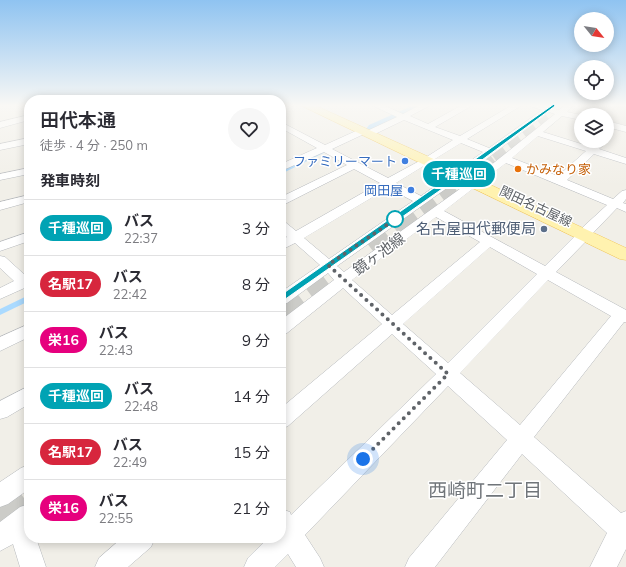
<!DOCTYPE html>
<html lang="ja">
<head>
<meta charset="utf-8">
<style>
  body { margin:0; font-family:Mulish,"Noto Sans JP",sans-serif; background:#f7f7f7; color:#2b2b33; height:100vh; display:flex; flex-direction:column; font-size:15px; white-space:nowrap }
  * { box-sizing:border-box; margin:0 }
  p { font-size:13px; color:#7c7c81 }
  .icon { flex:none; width:22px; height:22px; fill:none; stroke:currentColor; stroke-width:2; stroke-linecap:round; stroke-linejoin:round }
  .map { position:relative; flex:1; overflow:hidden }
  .panel { position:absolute; left:24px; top:95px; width:262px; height:448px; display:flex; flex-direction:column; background:#fff; border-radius:16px; box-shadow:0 2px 10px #0003 }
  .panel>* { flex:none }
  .badge { padding:0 8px; border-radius:13px; font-size:14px; line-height:26px }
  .needle { width:26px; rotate:120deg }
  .controls { position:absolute; left:574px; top:12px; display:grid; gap:8px }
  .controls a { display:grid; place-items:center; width:40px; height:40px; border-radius:50%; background:#fff; box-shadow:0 2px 10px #0003; font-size:20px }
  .you { position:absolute; width:20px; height:20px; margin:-10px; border:3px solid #fff; border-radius:50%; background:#1a73e8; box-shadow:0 0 0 6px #1a73e833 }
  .map>.badge { position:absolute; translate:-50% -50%; box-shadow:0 0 0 2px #fff }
  h2 { padding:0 16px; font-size:15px; line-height:36px }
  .round { display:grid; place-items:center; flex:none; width:42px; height:42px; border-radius:21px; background:#f7f7f7 }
  .summary { display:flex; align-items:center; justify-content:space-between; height:68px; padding:0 16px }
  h1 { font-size:19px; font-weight:600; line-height:30px }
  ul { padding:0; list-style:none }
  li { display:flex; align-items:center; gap:12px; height:56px; padding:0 16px; border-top:1px solid #e1e1e2 }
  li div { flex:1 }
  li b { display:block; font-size:15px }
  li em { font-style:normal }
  li .badge { min-width:44px; font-weight:700; text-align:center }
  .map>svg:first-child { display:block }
  .education { fill:#e1ded6 }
  .water { fill:#aadaff }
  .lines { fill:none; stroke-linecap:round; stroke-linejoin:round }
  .highway-tunnel-far4 { stroke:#ccccc8; stroke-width:13; stroke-dasharray:13 6; stroke-linecap:butt }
  .highway-tunnel-far3 { stroke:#ccccc8; stroke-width:16; stroke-dasharray:16 8; stroke-linecap:butt }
  .highway-tunnel-far2 { stroke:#ccccc8; stroke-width:21; stroke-dasharray:21 10; stroke-linecap:butt }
  .highway-tunnel-far1 { stroke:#ccccc8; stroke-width:27; stroke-dasharray:27 14; stroke-linecap:butt }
  .highway-tunnel { stroke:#ccccc8; stroke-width:34; stroke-dasharray:34 17; stroke-linecap:butt }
  .minor-casing { stroke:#b5b8bc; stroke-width:1 }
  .major-casing { stroke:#f2c960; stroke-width:1 }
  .minor { fill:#fff; fill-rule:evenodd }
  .major { fill:#fff2af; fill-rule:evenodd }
  .line { fill:#00a3b4; stroke:#fff }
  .walk { stroke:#5f6368; stroke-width:4; stroke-dasharray:0 7.2 }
  .shop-dot { fill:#3f7fe0; stroke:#fff; stroke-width:1.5 }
  .food-dot { fill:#e8710a; stroke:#fff; stroke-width:1.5 }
  .stop-dot { fill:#fff; stroke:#00a3b4; stroke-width:2 }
  .service-dot { fill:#5c6f8a; stroke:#fff; stroke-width:1.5 }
  .labels { text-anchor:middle; stroke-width:3; stroke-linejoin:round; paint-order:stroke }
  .far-shop-label { font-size:13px; fill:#366cbe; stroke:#fff; text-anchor:end }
  .far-food-label { font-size:13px; fill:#c56008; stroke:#fff; text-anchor:start }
  .far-street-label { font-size:13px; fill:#5f6368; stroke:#fff }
  .service-label { font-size:15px; fill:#4e5e75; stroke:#fff; text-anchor:end }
  .street-label { font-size:15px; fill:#5f6368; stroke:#fff }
  .near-neighbourhood-label { font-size:19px; fill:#70757a; stroke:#fff }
</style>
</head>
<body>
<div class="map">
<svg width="626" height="567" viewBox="0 0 626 567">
  <rect width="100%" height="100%" fill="#f1efe8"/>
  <path class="education" d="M583 105H626V128L607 123V115L575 114Z"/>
  <path class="water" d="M414 105H425L360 135 281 174V171L366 129 369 125Z
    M29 295V301L0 315V309Z"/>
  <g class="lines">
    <path class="highway-tunnel-far4" d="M495 159 549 119"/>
    <path class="highway-tunnel-far3" d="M404 227 497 158"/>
    <path class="highway-tunnel-far2" d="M373 251 406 226
      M287 315 342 274"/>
    <path class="highway-tunnel-far1" d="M281 319 288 314"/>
    <path class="highway-tunnel" d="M0 523 29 502"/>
    <defs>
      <path id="minor" d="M23 105H29V108Z
        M371 105H383L403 114 420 105H431L410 116 428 124 462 105H473L435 127 460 136 512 105H522L467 139 489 148 542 110 527 105H558L554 109 559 110 565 105H574L567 112 581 115V120L562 116 543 132 591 147 598 141 607 140 606 143 599 149 626 158V164L594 154 567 180 613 199 622 191 626 190V199L623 203 626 204V212L617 208 593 233H589L591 235 589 238 556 272 626 310V322H624L534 437 621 513 626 511V549L617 567H590L607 533 522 454 435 567H405L409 558 507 440 448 386 305 535 320 558 324 567H296L288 554 275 567H244L248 558 268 538H281V509L290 512 291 515 436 374 392 334 288 426 281 429V408L382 324 343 288 287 333 281 335V320L334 280 328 273 287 303 281 304V292L320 265 295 243 281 250V240L287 237 281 232V221L285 222 296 231 380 183 354 169 281 206V197L347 165 324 152 281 171V164L317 148 281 128V122L325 145 358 130H364L365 132 364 134 332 149 388 178 425 158 453 140 404 120 375 134H369L368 132 369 130 397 117ZM549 112 555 114 471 181 344 272 337 266 461 178ZM538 136 586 151 558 176 512 158ZM461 143 483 152 421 196 396 183ZM506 163 607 205 583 227 582 230 583 231 579 232 545 266 444 211ZM388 188 413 201 329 259 304 238ZM436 217 480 242 392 315 352 280ZM490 247 537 274 448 363 403 324ZM548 280 611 316 520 425 460 373Z
        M29 115V120L0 128V122Z
        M607 121 626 126V132L607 127Z
        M29 138V144L0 150V144Z
        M29 168V174L0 180V174Z
        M29 195V202L0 210V202Z
        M29 232V241L0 251V242Z
        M0 256 5 257 26 276 29 275V286L0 299V288L14 281 0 268Z
        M29 324V337L0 351V337Z
        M29 386V404L7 417 0 419V401Z
        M29 465V489L8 504 0 507V482L21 468Z
        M29 504V538H36L46 567H20L13 544 0 551V522L20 507Z
        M122 538H155L151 547 128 567H95L99 558Z"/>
      <path id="major" d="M300 105H314L480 180 626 248V260L620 259Z"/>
    </defs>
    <use href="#minor" class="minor-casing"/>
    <use href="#major" class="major-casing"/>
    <use href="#minor" class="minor"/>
    <use href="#major" class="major"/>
  </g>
  <linearGradient id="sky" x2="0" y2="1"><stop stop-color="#8fc3f1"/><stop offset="0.57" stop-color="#f9f8f5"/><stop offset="1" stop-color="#f9f8f5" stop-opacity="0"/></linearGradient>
  <rect width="626" height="185" fill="url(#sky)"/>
  <path class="line" d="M554 104 555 106 459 177 284 300H278V297Z"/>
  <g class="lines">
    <path class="walk" d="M363 459 448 374 328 265 397 218 395 219"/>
  </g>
  <g class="shop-dot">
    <circle cx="405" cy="161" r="4"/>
    <circle cx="411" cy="190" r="4"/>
  </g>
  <circle class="food-dot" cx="518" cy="169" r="4"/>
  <circle class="stop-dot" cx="395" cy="219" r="8"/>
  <circle class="service-dot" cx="544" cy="229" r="4"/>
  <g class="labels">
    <g class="far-shop-label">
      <text x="397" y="166">ファミリーマート</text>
      <text x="403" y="195">岡田屋</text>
    </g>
    <g class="far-food-label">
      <text x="526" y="174">かみなり家</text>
    </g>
    <g class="far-street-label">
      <text transform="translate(536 206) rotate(25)" y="5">関田名古屋線</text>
    </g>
    <g class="service-label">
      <text x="536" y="234">名古屋田代郵便局</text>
    </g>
    <g class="street-label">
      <text transform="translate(379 254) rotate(-36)" y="5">鏡ヶ池線</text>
    </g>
    <g class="near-neighbourhood-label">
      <text x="485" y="497">西崎町二丁目</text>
    </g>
  </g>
</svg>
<div class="controls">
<a><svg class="needle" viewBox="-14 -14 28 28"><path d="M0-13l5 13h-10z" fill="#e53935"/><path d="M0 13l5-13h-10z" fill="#7c7c81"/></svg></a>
<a><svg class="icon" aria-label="locate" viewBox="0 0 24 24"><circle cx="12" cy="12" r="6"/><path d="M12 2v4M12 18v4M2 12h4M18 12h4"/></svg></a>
<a><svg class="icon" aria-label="layers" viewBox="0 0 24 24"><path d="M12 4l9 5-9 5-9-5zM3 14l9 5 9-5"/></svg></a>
</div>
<div class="you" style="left:363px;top:459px"></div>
<b class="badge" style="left:459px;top:174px;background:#00a3b4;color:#fff">千種巡回</b>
<section class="panel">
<div class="summary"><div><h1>田代本通</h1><p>徒歩 · 4 分 · 250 m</p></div><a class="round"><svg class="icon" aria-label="heart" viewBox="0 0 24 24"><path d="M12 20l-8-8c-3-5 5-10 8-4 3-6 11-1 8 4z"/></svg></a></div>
<h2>発車時刻</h2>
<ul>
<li><span class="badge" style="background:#00a3b4;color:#fff">千種巡回</span><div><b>バス</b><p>22:37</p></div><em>3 分</em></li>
<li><span class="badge" style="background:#d7263d;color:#fff">名駅17</span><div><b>バス</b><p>22:42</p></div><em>8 分</em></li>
<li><span class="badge" style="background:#e6007e;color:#fff">栄16</span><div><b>バス</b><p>22:43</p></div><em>9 分</em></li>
<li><span class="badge" style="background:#00a3b4;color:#fff">千種巡回</span><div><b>バス</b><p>22:48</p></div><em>14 分</em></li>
<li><span class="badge" style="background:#d7263d;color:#fff">名駅17</span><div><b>バス</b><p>22:49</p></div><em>15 分</em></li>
<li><span class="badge" style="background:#e6007e;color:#fff">栄16</span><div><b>バス</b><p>22:55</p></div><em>21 分</em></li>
</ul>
</section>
</div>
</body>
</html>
